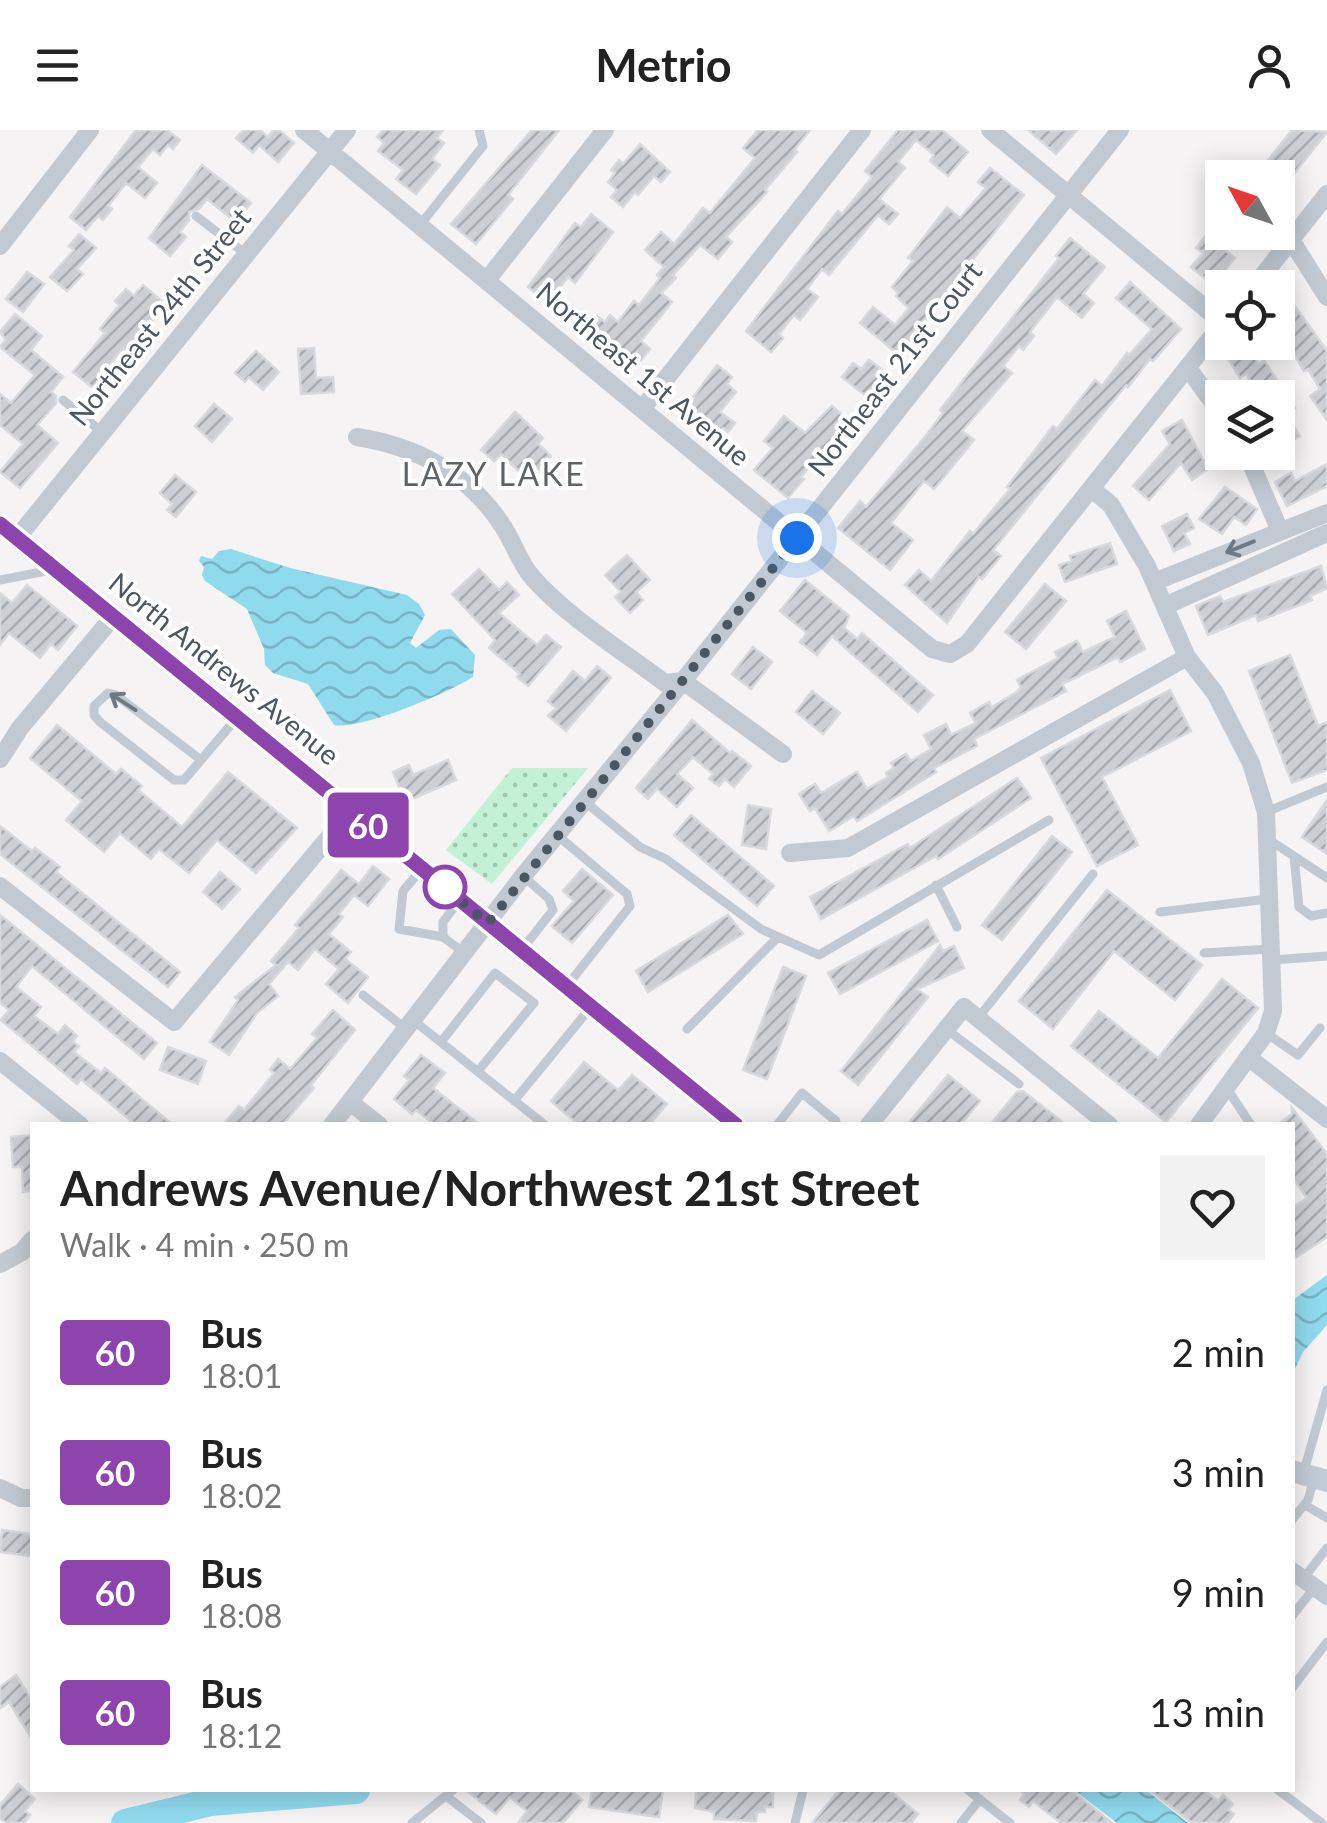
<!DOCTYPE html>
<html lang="en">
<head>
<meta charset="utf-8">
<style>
  body { margin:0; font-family:Lato,sans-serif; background:#f2f2f2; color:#222; height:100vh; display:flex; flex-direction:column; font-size:38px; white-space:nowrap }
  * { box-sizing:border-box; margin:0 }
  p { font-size:32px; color:#767676 }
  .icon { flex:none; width:55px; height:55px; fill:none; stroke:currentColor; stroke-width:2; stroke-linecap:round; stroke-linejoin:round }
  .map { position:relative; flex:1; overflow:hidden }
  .panel { position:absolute; left:30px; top:992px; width:1265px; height:670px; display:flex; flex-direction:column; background:#fff; border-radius:0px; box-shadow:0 5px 25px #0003 }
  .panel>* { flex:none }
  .badge { padding:0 20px; border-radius:8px; font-size:35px; line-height:65px }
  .needle { width:65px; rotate:310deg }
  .fabs { position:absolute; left:1205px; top:30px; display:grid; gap:20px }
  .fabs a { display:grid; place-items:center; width:90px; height:90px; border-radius:0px; background:#fff; box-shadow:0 5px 25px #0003; font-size:50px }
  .you { position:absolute; width:50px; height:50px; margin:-25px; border:8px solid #fff; border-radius:50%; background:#1a73e8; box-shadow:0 0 0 15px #1a73e833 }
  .map>.badge { position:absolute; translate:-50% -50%; box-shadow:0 0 0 5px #fff }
  .round { display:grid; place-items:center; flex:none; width:105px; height:105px; border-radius:0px; background:#f2f2f2 }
  .overview { display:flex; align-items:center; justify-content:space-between; height:170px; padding:0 30px }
  h1 { font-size:48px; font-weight:700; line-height:75px }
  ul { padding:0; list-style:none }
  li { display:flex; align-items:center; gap:30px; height:120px; padding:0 30px }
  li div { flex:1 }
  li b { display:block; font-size:38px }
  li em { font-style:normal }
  li .badge { min-width:110px; font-weight:700; text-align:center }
  header { display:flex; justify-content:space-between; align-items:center; height:130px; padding:0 30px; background:#fff; font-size:45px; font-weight:700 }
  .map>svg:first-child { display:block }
  .park { fill:url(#park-dots) }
  .water { fill:url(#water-waves) }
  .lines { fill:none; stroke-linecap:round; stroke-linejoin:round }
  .river { stroke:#90daee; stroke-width:28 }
  .building { fill:url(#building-hatch); stroke:#d7d9de; stroke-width:2.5 }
  .lane { stroke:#c1cad2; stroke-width:9 }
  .street { stroke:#c1cad2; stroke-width:18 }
  .secondary { stroke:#c1cbd6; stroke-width:22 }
  .oneway { stroke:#6e7983 }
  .line-casing { stroke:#fff; stroke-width:22 }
  .line { stroke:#8e44ad; stroke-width:15 }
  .walk { stroke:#4a5661; stroke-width:10; stroke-dasharray:0 18 }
  .stop-dot { fill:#fff; stroke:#8e44ad; stroke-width:5 }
  .labels { text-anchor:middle; stroke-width:8; stroke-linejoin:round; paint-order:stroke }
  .street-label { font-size:28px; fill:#4a5661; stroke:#fff }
  .quarter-label { font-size:32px; letter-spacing:2.5px; fill:#5f6368; stroke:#fff }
</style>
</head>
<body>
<header><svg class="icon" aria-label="menu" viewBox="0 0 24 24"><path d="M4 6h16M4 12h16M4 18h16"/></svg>Metrio<svg class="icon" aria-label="person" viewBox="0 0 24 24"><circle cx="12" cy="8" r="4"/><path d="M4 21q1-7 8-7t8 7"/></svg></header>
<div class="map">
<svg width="1327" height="1693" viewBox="0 0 1327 1693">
  <defs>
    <pattern id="park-dots" width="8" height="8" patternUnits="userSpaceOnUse" patternTransform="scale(2.5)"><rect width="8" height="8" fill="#c3f1d5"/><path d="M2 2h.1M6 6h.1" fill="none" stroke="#a0c6b0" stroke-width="1.8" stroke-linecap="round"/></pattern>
    <pattern id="water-waves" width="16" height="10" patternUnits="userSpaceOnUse" patternTransform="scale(2.5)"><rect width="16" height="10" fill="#90daee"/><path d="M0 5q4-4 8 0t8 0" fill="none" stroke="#78b4c4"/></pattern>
    <pattern id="building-hatch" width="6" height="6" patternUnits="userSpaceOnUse" patternTransform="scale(2.5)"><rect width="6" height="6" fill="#cdcfd5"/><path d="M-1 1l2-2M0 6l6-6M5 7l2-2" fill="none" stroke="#a8abb0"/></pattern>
  </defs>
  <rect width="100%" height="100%" fill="#f5f3f3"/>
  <path class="park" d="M512 638H588L492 754 446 720Z"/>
  <path class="water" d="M231 419 290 438 407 465 419 474 425 485 410 513 416 518 439 500 451 499 475 525 473 547C450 562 359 601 334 595L308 554 273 543 265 535 264 519 247 479 205 451 202 445 204 437 199 431 201 426 212 429 219 421Z
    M1327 1145V1195L1303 1222 1293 1243V1170Z
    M1074 1660H1146L1188 1693H1117Z"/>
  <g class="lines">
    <path class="river" d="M125 1693 211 1672 356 1660"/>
  </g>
  <path class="building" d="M136 0H167L180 10 173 19 168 15 160 25 153 19 138 37 157 53 145 68 126 53 108 76 112 79 103 90 98 86 86 100 70 87Z
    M244 0H260L268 7 274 0H279L294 13 278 32 259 15 253 23 236 8Z
    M383 0H443L437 8 444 13 432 29 440 35 416 64 396 49 403 40 378 21 384 13 377 7Z
    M532 0H559L508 65 513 69 476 114 451 94Z
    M758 0H810L794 20 797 22 765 60 767 62 726 107 732 112 718 129 700 115 673 145 676 148 661 163 672 172 641 211 650 219 637 235 628 228 623 234 584 202 597 186 605 192 610 185 618 192 634 171 639 175 660 148 657 145 664 137 645 120 661 102 674 114 703 78 710 83 755 28 743 18Z
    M898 0H942L968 22 948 46 930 31 934 25 916 10 898 32 905 38 879 69 898 84 889 94 878 85 829 145 822 139 807 159 818 167 800 190 794 185 779 204 783 208 771 222 746 201 838 81 842 84 872 47 865 41Z
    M1028 0H1077L1056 24Z
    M1292 0 1327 2 1278 64V48H1254Z
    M640 14 670 42 661 52 654 46 638 65 635 62 623 77 611 67 617 60 608 52 615 43 611 40 619 30 623 34Z
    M202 35 251 73 236 92 207 69 199 79 189 82V90L180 102 186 107 170 126 149 108Z
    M990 38 1024 65 898 224 860 193 873 177 895 195 909 178 896 166 898 163 892 157 913 131 908 128 947 77 960 88 986 58 978 52Z
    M591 84 613 102 575 153 568 147 551 168 542 160 538 165 528 157 575 93 581 97Z
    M79 104 96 118 77 139 83 144 67 161 50 147 74 120 69 116Z
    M1206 105 1235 128 1213 155 1191 137 1203 123 1196 118Z
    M1070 108 1105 137 1083 164 1094 173 1082 188 1057 167 1030 202 1034 206 1023 220 1019 216 1003 236 1012 243 962 301 974 310 934 359 924 351 891 393 913 410 890 440 838 398 860 371 866 377 924 308 943 283 940 280 1059 128 1056 126Z
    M27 142 44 154 23 182 6 169Z
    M1130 152 1181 199 1153 231 1150 229 1128 257 1126 255 1088 302 993 420 1001 426 982 449 979 447 947 493 905 455 919 440 931 451 970 401 973 404 1010 359 1007 357 1053 296 1057 299 1095 250 1102 256 1127 223 1129 225 1152 199 1116 168Z
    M143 155 165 174 128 222 123 218 104 242 109 246 97 261 73 242 105 203 100 199 119 175 115 171 126 159 134 166Z
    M1287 165 1327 221V290L1310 266 1320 259 1308 239 1304 241 1285 209 1278 214V172Z
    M15 184 42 206 31 220 63 247 51 262 56 266V273L37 295 58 313 20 358 0 342 23 314 0 295V264L11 273 35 245 0 217 6 210 0 202Z
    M1246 215 1259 234 1264 230 1295 278 1286 284 1300 306 1282 317 1278 310V268H1261L1246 244 1240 248 1227 227Z
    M314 218 316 248 333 247 334 262 301 264 298 219Z
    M256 221 279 242 263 260 249 247 245 252 235 243Z
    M869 230 885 242 866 266 842 247 853 233 861 239Z
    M717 235 732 247 727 254 736 262 720 282 735 293 728 302 723 298 716 307 683 281Z
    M214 274 232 289 212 312 195 296Z
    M832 276 848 290 801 347 804 349 788 368 754 340 773 318 764 311 784 286 805 303Z
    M515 282 543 308 538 314 551 326 538 340 534 336 524 346 501 324 494 331 481 320Z
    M1182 290 1208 339 1192 350 1181 333 1149 370 1133 356 1170 314 1162 301Z
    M1327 334V356L1287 376 1275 352 1291 343 1295 351Z
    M175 345 196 362 176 387 167 380 172 374 160 363Z
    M1225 357 1257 379 1246 395 1234 387 1222 404 1199 389Z
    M1187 384 1194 398 1184 403 1190 414 1174 421 1162 396Z
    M1110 413 1117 434 1065 452 1059 435 1072 431 1070 426Z
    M627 425 650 450 636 462 643 470 630 483 615 467 621 462 605 445Z
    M1321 436 1327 458 1310 466 1312 470 1258 491 1256 485 1208 505 1196 476 1220 466 1223 472Z
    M479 439 499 460 507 452 519 465 499 483 537 515 546 505 561 517 528 556 517 547 520 544 489 518 495 510 452 464Z
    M805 450 849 486 844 498 857 509 862 503 933 565 918 582 832 506 817 525 800 512 807 503 780 481Z
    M1045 454 1066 471 1026 519 1005 502Z
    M27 455 77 496 58 520 51 514 40 528 9 503 0 515V463L12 473Z
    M1126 481 1145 519 1120 532 1118 527 1062 554 1066 561 974 609 977 616 934 638 936 642 857 691 854 686 829 701 815 678 810 681 799 664 815 654 821 663 857 642 867 659 888 647 886 643 894 638 891 633 906 624 911 631 931 619 924 605 946 594 951 605 976 593 970 583 989 572 992 577 1017 562 1021 558 1017 550 1058 528 1055 522 1077 511 1083 522 1115 507 1107 491Z
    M753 517 772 532 751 559 732 544Z
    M1290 525 1318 596 1327 592V640L1292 653 1249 541Z
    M597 536 611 548 566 601 548 586 556 578 548 571 573 541 585 551Z
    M1170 560 1191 601 1102 647 1138 715 1097 736 1041 628Z
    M812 561 840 583 823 604 796 582Z
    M692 590 730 623 732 621 751 636 734 657 725 649 719 656 709 649 713 644 693 627 677 644 693 658 677 677 657 659 648 669 636 658Z
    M57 595 116 644 121 639 142 656 138 660 182 697 228 642 297 698 256 743 217 710 189 743 159 719 151 729 120 703 104 722 66 690 82 671 30 628Z
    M448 630 456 650 405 672 393 642 409 635 413 645Z
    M1017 648 1031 668 938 729 936 726 821 789 810 767 908 714 910 718Z
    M1327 670V724L1302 707Z
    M748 675 771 679 766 719 742 715Z
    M691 685 774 756 757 776 674 705Z
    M0 696 32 721 35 718 60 737 56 742 180 842 168 857 0 724Z
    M1052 706 1072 722 1002 810 982 795Z
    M373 736 389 749 368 776 354 765 339 784 343 787 329 804 351 822 345 829 368 847 348 873 326 854 339 839 315 819 298 840 288 832 269 854 278 866 257 883 229 925 210 912 238 870 235 867 276 835 271 831 299 798 295 795 341 740 359 754Z
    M582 739 613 765 572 813 552 796 574 771 563 761Z
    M220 742 240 759 222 779 203 762Z
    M1107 760 1202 835 1175 870 1114 821 1053 899 1019 871Z
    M0 785 157 913 144 929 32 836 16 857 41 877 34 886 58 904 65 895 77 906 73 912 79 916 74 922 101 943 105 938 173 995H136L81 949 77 954 1 890 9 880 0 873Z
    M728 785 743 804 648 862 636 841Z
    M927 790 938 811 840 864 828 843Z
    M940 815 943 821 954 816 964 838 917 859 928 867 858 955 841 941Z
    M783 837 806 846 767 949 743 940Z
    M1222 849 1258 878 1166 992 1071 916 1099 881 1158 928Z
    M333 880 355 900 311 955 314 958 282 995H223L239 976 244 980 274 943 270 940 278 929 290 939 317 908 312 904Z
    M168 917 206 931 198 954 160 940Z
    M421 925 445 943 433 958 480 995H435L416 980 412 984 394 969 409 950 404 946Z
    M584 932 618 960 632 945 667 974 649 995H579L551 971Z
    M948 945 980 971 960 995H907Z
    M1023 961 1066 995H990L1017 962Z
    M1292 978 1327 1024V1107L1292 1130V1078L1307 1068 1292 1047V995H1277L1292 984Z
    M32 1005V1061L23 1062 22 1037H13L11 1007Z
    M2 1400 32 1404V1426L0 1422Z
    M16 1545 32 1570V1609L9 1572 0 1578V1557Z
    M18 1654 35 1669 25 1681 30 1685 24 1693H6L0 1688V1675Z
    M466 1660H570L582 1670 563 1693H518L527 1681 510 1667 496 1684Z
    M592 1660H663L659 1687 589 1677Z
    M696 1660H773V1677H765V1682H757L756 1691 714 1689V1682L695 1678Z
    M839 1660H889L918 1684 911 1693H812Z
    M1020 1660H1071L1112 1693H1061L1033 1671 1029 1677 1020 1670 1024 1664Z
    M1150 1660H1204L1218 1671 1223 1665 1233 1674 1228 1680 1234 1684 1227 1693H1192Z"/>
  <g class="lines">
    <path class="lane" d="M196 86 246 124
      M420 95 483 16 479 0
      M63 270 102 302
      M0 450 51 440
      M201 630 116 565 108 563 94 576V585L100 592 174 650H184L235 590
      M584 671 640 717 666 729 761 799 819 825 1049 690
      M1266 682 1327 657
      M557 705 627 764 630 776 566 857
      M1268 709 1327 748
      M1294 726 1299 777 1311 786 1327 783
      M420 741 403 761 399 799 443 807 463 822
      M523 746 549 769 553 780 524 817
      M936 755 957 797
      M1160 782 1268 769
      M443 807V792L458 772
      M1204 823 1270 819
      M1273 830 1327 826
      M363 865 406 899
      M978 888 1093 744
      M413 890 545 995
      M687 899 778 807
      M946 899 1019 954
      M1266 903 1298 925 1320 898
      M441 912 495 843 534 873 478 941
      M1226 957 1251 995
      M514 971 591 877
      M777 995 802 963 836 991
      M1304 1341 1327 1260
      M1305 1375 1327 1388
      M1292 1390 1308 1370 1314 1349
      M1303 1449 1327 1418
      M1292 1486 1315 1457
      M1292 1558 1327 1512
      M968 1660 1010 1693
      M1278 1660 1322 1693
      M446 1666 481 1693
      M412 1693 453 1660
      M795 1693 803 1660
      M961 1693 980 1669"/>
    <path class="street" d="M304 0 932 519 950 524 967 514 1222 194
      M990 0 1222 192
      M1291 110 1327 167
      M0 116 90 0
      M487 150 605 0
      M1253 158 1327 64
      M1188 238 1222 285
      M642 279 862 0
      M357 307C416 316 469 344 502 395 514 412 519 433 533 448 566 486 624 522 665 553L683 551 783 624
      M1246 322 1280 401
      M1092 359 1111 375 1147 436 1187 527 1215 563 1251 633 1266 682 1273 881 1266 903 1199 995
      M17 408 347 0
      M1154 452 1327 383
      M1165 476 1327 403
      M0 629 20 598 113 487
      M790 723 848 718 1187 527
      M0 756 174 892 351 681
      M1248 927 1327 989
      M0 931 80 995
      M350 972 379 995
      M332 995 523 746 683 551 1120 0
      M869 995 964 877 1109 995
      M0 1134 22 1122 32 1110
      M0 1358 21 1368H32
      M1292 1441 1327 1466"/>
    <path class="secondary" d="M0 394 736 995
      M1292 1341 1327 1351"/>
  </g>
  <defs><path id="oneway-shaft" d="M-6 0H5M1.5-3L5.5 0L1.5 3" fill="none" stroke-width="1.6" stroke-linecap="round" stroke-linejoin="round" transform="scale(2.5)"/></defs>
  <g class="oneway">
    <use href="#oneway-shaft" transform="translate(1240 417) rotate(158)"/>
    <use href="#oneway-shaft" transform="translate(123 572) rotate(-147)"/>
  </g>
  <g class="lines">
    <defs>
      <path id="line" d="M0 394 736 995"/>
    </defs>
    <use href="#line" class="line-casing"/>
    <use href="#line" class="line"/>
    <path class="walk" d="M445 757 440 754 488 793 797 408"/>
  </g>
  <circle class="stop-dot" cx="445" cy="757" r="20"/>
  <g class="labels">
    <g class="street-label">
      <text transform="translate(160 187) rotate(-51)" y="10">Northeast 24th Street</text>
      <text transform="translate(895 239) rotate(-52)" y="10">Northeast 21st Court</text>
      <text transform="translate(643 244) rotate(40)" y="10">Northeast 1st Avenue</text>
      <text transform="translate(224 539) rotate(39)" y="10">North Andrews Avenue</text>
    </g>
    <g class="quarter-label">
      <text x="494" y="356">LAZY LAKE</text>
    </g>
  </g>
</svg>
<div class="fabs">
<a><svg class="needle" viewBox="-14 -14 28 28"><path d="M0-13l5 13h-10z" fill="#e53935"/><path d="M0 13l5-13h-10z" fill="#767676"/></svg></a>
<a><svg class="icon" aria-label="locate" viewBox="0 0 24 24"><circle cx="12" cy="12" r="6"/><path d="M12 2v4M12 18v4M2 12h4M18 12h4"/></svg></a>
<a><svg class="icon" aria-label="layers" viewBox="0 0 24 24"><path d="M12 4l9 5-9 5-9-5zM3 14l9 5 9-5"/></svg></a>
</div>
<div class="you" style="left:797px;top:408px"></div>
<b class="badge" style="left:368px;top:695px;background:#8e44ad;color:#fff">60</b>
<section class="panel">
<div class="overview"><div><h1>Andrews Avenue/Northwest 21st Street</h1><p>Walk · 4 min · 250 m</p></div><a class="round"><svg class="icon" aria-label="heart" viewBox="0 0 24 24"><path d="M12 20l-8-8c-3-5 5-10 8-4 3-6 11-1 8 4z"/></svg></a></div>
<ul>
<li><span class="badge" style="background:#8e44ad;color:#fff">60</span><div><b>Bus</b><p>18:01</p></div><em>2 min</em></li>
<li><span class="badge" style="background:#8e44ad;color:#fff">60</span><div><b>Bus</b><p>18:02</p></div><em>3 min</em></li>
<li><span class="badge" style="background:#8e44ad;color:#fff">60</span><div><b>Bus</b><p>18:08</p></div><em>9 min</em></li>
<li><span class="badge" style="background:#8e44ad;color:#fff">60</span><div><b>Bus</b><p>18:12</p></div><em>13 min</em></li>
</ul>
</section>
</div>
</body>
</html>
